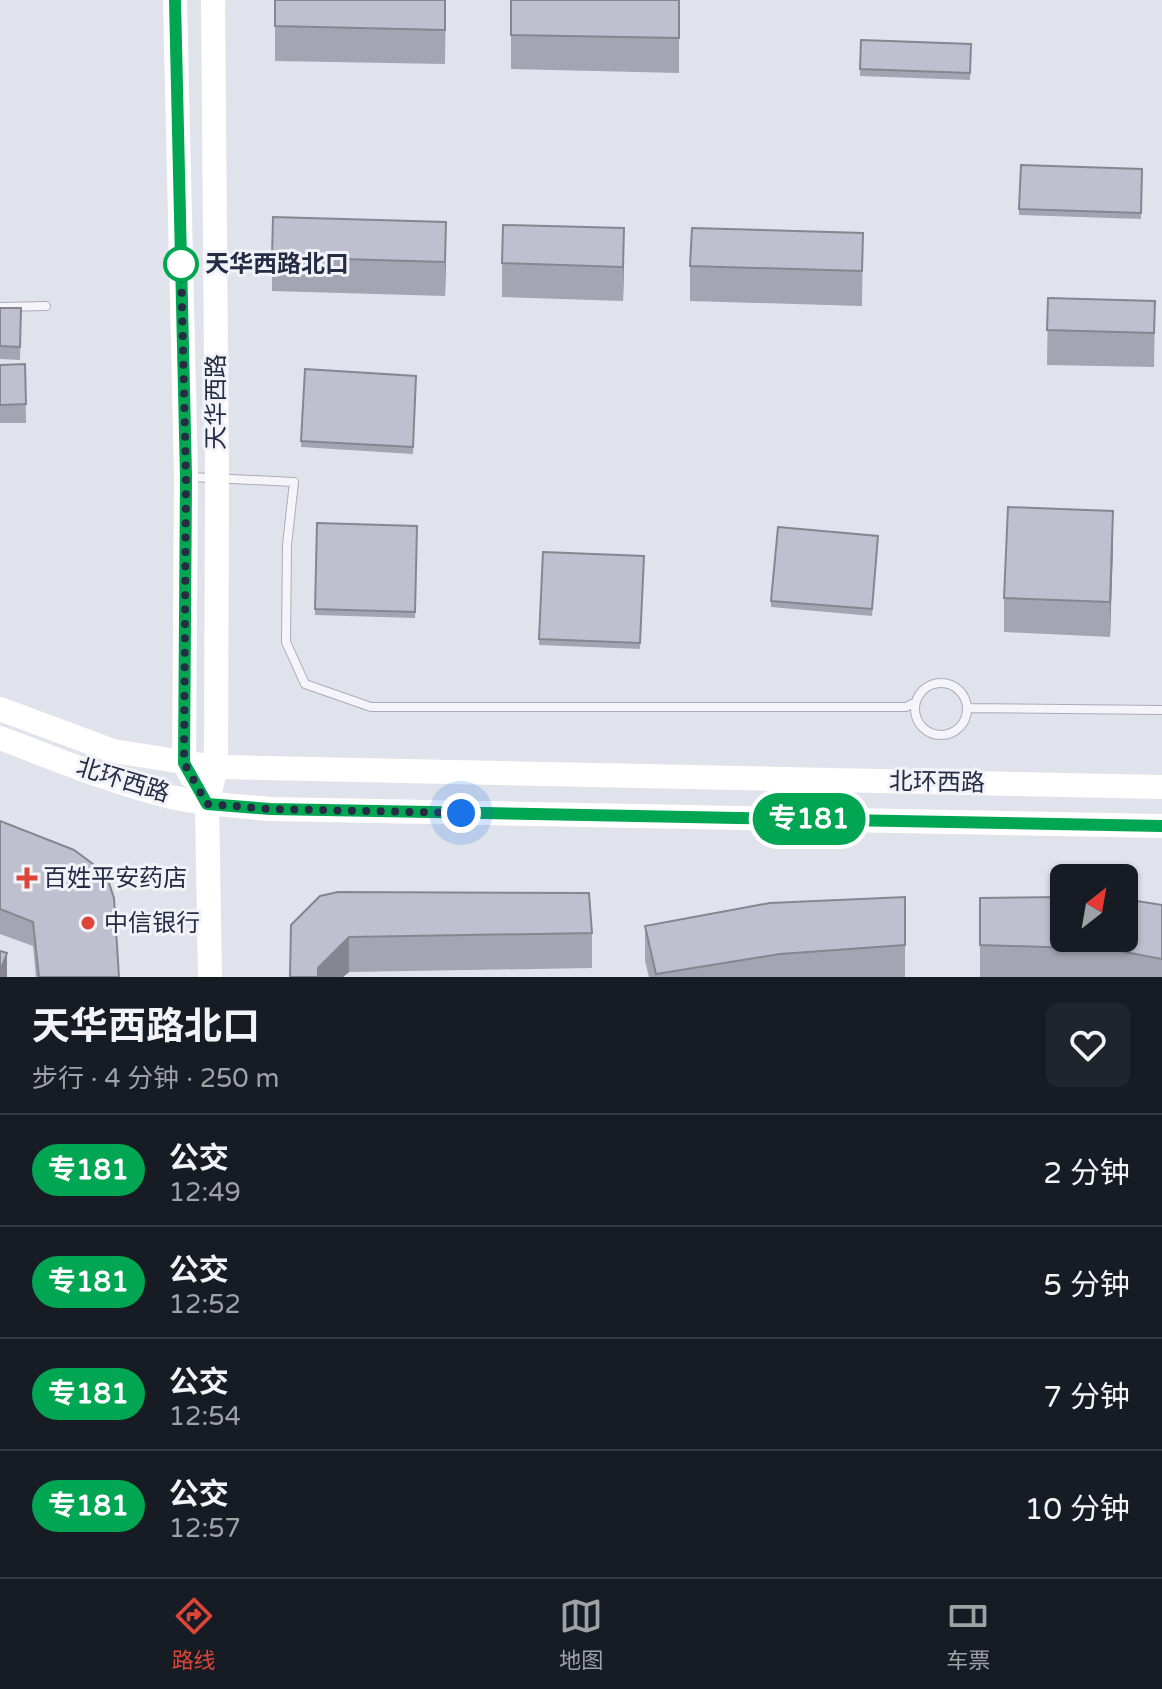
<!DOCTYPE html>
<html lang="zh">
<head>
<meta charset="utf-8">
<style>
  body { margin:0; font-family:"Varela Round","Noto Sans SC",sans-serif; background:#20242c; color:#f1f3f6; height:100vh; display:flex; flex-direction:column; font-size:30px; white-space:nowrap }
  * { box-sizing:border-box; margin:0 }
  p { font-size:26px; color:#9ea1a6 }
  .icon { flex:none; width:44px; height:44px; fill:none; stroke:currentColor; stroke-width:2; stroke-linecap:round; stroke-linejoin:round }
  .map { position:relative; height:977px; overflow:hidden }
  .side { display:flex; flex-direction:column; background:#171b24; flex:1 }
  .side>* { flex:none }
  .badge { padding:0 16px; border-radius:26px; font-size:28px; line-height:52px }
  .needle { width:52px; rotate:31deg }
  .tools { position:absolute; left:1050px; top:864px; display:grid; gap:16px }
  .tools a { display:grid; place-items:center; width:88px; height:88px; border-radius:12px; background:#171b24; box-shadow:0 2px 6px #0004; font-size:40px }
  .you { position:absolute; width:40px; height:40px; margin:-20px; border:6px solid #fff; border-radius:50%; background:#1a73e8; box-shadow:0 0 0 12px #1a73e833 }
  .map>.badge { position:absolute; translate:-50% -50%; box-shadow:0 0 0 4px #fff }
  .round { display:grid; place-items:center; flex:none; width:84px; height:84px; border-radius:12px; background:#20242c }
  .headline { display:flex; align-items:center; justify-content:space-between; height:136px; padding:0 32px }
  h1 { font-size:38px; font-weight:700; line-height:60px }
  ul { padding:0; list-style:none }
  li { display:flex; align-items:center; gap:24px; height:112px; padding:0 32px; border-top:2px solid #363941 }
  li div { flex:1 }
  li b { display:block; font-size:30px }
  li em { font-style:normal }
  li .badge { min-width:88px; font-weight:700; text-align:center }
  .dock { display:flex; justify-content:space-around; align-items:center; height:112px; border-top:2px solid #363941; background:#171b24; font-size:22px; color:#9ea1a6 }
  .dock a { display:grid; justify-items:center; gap:4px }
  .dock .current { color:#dd4539 }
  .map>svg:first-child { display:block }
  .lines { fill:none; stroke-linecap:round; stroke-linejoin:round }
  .lane-casing { stroke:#a9acba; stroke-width:10 }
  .lane { stroke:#f5f5f9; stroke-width:8 }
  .secondary { stroke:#fff; stroke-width:24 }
  .wall { fill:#a3a5b2 }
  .shaded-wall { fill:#858691 }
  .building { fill:#bec0cf; stroke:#858691; stroke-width:2 }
  .line-casing { stroke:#fff; stroke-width:18 }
  .line { stroke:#00a651; stroke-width:12 }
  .walk { stroke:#272c45; stroke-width:8; stroke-dasharray:0 14.4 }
  .stop-dot { fill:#fff; stroke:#00a651; stroke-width:4 }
  .poi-dot { fill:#dd4539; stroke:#f1f3f8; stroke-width:3 }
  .labels { text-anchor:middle; stroke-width:6; stroke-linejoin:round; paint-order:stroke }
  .stop-label { font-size:24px; font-weight:bold; fill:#272c45; stroke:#f1f3f8; text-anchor:start }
  .street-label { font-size:24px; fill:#272c45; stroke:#f1f3f8 }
  .poi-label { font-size:24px; fill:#272c45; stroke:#f1f3f8; text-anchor:start }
</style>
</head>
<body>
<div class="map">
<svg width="1162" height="977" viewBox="0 0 1162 977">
  <rect width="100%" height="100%" fill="#e1e3ec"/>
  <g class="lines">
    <defs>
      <path id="lane" d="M0 307 46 306
        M191 477 294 482 287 545 286 642 305 684 371 707H906L914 703
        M915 709a26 26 0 1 1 52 0a26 26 0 1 1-52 0Z
        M968 708 1162 710"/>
    </defs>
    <use href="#lane" class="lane-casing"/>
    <use href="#lane" class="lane"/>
    <path class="secondary" d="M175 0 186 477 184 763 191 776
      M0 709 113 751 216 767 1162 787
      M0 738C56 759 113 783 171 797 204 804 237 806 270 809L1162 826
      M210 977 207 804 216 767 217 477 213 0"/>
  </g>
  <path class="wall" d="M275 0H446L445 64 275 61Z
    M511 0H679V73L511 69Z
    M971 44 970 80 860 76V69Z
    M1142 169 1141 219 1019 215V209Z
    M863 233 862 306 690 301V266Z
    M272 257H446L445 296 272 291Z
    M502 263H624L623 301 502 297Z
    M1048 298 1155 301 1154 367 1047 365Z
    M0 308H21L20 360 0 359Z
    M25 364 26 423H0V365Z
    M305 369 416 376 413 454 301 447Z
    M317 523 417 526 415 618 315 615Z
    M878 542 872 616 771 607V601Z
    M1113 546 1110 637 1004 632V598Z
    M543 552 644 556 640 649 539 645Z
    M0 821 119 977H36L33 946 0 934Z
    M905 897V977H649L645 961V926Z
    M980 898 1162 905V977H980Z
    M291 925 592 933V968L349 972 343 977H290Z"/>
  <path class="shaded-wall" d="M446 222V257L445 296V262Z
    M624 228V263L623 301V267Z
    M1113 511V546L1110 637V602Z
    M349 937V972L343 977H318V968Z
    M7 953V977H0V971Z"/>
  <path class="building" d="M275 0H445V30L275 26Z
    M511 0H679V38L511 35Z
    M861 40 971 44 970 73 860 69Z
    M1021 165 1142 169 1141 213 1019 209Z
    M273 217 446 222 445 262 272 257Z
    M503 225 624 228 623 267 502 263Z
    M692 228 863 233 862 271 690 266Z
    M1048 298 1155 301 1154 333 1047 330Z
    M0 308H21L20 347 0 346Z
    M25 364 26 404 0 405V365Z
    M305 369 416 376 413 447 301 441Z
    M1008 507 1113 511 1110 602 1004 598Z
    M317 523 417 526 415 612 315 609Z
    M778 527 878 536 872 609 771 601Z
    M543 552 644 556 640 643 539 639Z
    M0 821 74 850 93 864 108 880 114 898 119 977H39L33 922 0 909Z
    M338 892 589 893 592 933 349 937 318 968V977H290L291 925 320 896Z
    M905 897V945L780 954 656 974 645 926 770 903Z
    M1064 897V938H1124V899L1162 905V959L1109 949 980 945V898Z
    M0 951 7 953 0 971Z"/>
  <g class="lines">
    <defs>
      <path id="line" d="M175 0 186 477 184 763 207 804 270 809 1162 826"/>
    </defs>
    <use href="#line" class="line-casing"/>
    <use href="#line" class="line"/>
    <path class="walk" d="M181 264 186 477 184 763 207 804 270 809 461 813"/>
  </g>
  <circle class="stop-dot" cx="181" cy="264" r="16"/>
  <g class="poi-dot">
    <path d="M23 866h8v8h8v8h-8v8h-8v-8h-8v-8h8z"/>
    <circle cx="88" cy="923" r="8"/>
  </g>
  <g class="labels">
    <g class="stop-label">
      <text x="205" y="272">天华西路北口</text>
    </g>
    <g class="street-label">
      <text transform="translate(216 402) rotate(-90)" y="8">天华西路</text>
      <text transform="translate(123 780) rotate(17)" y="8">北环西路</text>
      <text transform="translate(937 782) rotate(1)" y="8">北环西路</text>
    </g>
    <g class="poi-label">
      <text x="43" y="886">百姓平安药店</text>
      <text x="104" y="931">中信银行</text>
    </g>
  </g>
</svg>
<div class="tools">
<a><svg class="needle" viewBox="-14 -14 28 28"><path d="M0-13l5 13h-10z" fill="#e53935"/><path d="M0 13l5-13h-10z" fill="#9ea1a6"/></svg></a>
</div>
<div class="you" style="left:461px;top:813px"></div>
<b class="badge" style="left:809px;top:819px;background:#00a651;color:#fff">专181</b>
</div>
<section class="side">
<div class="headline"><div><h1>天华西路北口</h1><p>步行 · 4 分钟 · 250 m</p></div><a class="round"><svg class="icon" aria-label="heart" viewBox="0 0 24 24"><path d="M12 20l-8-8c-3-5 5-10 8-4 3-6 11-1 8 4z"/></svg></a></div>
<ul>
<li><span class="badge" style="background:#00a651;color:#fff">专181</span><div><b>公交</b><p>12:49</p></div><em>2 分钟</em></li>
<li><span class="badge" style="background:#00a651;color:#fff">专181</span><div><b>公交</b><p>12:52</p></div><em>5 分钟</em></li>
<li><span class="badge" style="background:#00a651;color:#fff">专181</span><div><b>公交</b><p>12:54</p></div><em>7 分钟</em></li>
<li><span class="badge" style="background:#00a651;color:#fff">专181</span><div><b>公交</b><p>12:57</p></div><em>10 分钟</em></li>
</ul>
</section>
<nav class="dock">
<a class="current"><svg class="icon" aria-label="directions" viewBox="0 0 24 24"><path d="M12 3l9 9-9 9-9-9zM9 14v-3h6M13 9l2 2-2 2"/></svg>路线</a>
<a><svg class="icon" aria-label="map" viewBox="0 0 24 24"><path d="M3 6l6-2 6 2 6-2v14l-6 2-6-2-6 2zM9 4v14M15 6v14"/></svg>地图</a>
<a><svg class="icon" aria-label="tickets" viewBox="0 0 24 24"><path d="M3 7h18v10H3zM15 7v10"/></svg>车票</a>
</nav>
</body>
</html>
